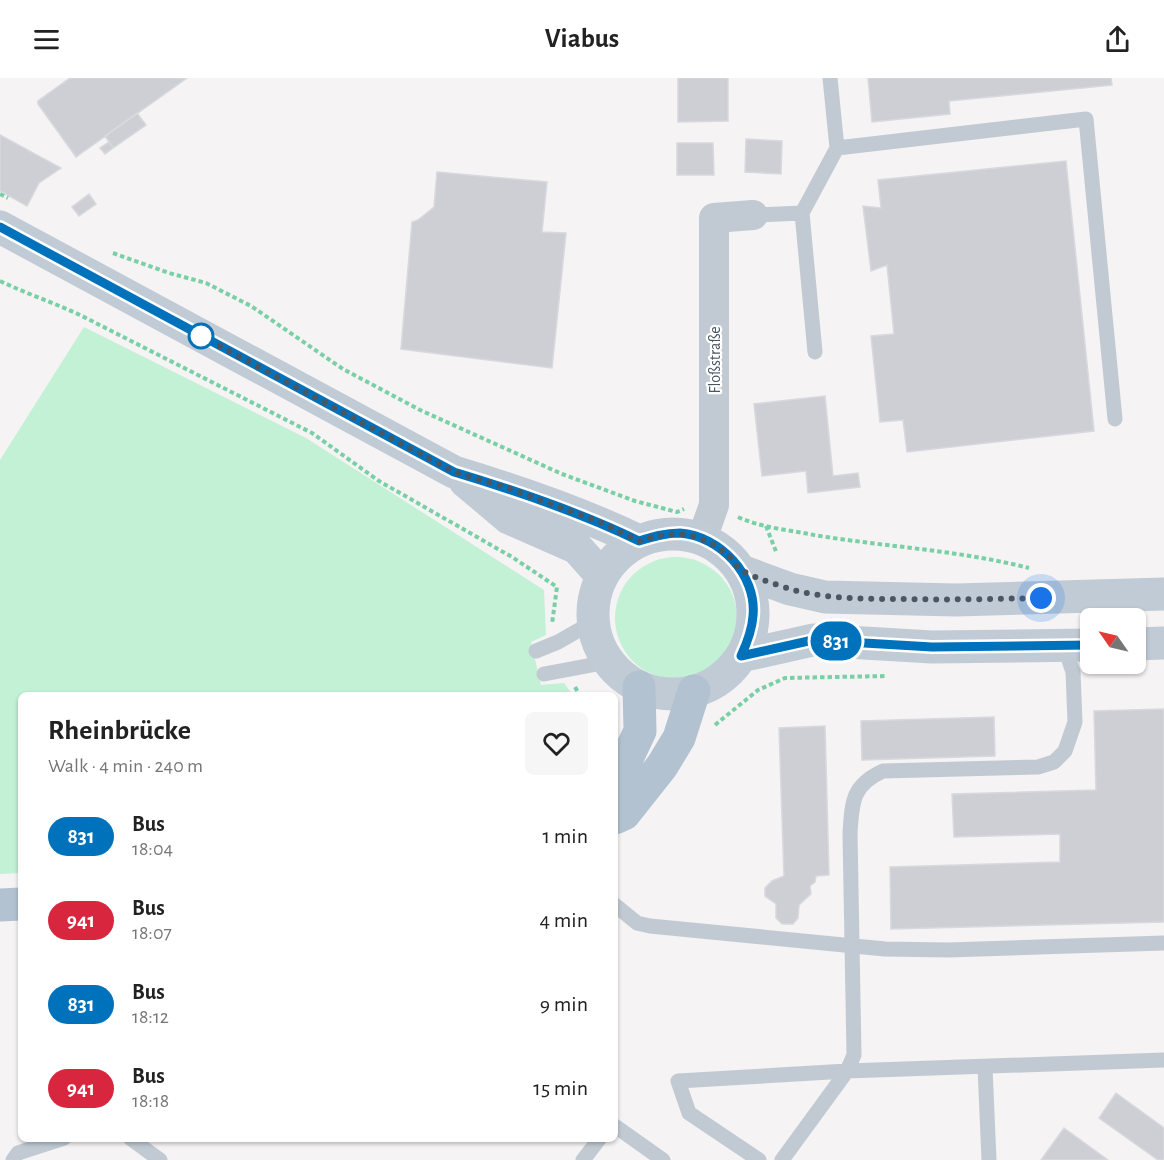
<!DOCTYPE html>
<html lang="en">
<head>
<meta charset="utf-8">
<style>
  body { margin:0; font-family:"Alegreya Sans",sans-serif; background:#f6f6f6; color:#222; height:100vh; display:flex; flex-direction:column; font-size:22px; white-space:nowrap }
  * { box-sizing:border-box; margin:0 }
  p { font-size:20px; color:#767676 }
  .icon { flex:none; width:33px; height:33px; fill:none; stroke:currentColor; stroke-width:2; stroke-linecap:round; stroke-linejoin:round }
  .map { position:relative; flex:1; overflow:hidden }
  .details { position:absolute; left:18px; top:614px; width:600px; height:450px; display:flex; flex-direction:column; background:#fff; border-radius:9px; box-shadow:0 2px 4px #0004 }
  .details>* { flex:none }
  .badge { padding:0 12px; border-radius:20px; font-size:21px; line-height:39px }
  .needle { width:39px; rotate:304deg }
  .fabs { position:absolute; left:1080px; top:530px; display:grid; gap:12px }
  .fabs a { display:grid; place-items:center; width:66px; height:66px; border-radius:9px; background:#fff; box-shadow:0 2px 4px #0004; font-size:30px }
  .you { position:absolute; width:30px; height:30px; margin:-15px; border:4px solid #fff; border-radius:50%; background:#1a73e8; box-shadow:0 0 0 9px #1a73e833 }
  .map>.badge { position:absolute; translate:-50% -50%; box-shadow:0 0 0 3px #fff }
  .round { display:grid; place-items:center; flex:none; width:63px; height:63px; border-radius:9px; background:#f6f6f6 }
  .summary { display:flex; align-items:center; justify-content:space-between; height:102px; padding:0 30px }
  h1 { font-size:28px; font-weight:600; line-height:45px }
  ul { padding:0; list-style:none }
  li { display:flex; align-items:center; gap:18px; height:84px; padding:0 30px }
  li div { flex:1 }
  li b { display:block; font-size:22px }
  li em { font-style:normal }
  li .badge { min-width:66px; font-weight:700; text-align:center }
  header { display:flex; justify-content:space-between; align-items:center; height:78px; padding:0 30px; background:#fff; font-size:27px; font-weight:600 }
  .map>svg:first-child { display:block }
  .green { fill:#c3f1d5 }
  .building { fill:#cdcfd5; stroke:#d7d9de; stroke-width:1.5 }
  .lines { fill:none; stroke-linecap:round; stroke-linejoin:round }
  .path { stroke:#7ad0a6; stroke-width:4; stroke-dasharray:4.5 3; stroke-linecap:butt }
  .lane { stroke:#c1cad2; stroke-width:15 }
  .street { stroke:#c1cad2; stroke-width:30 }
  .secondary { stroke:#c1cbd6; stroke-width:33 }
  .primary { stroke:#b3c2d1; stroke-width:33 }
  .line-casing { stroke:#fff; stroke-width:14 }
  .line { stroke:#0072bc; stroke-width:9 }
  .walk { stroke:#4a5661; stroke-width:6; stroke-dasharray:0 10.8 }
  .stop-dot { fill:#fff; stroke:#0072bc; stroke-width:3 }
  .labels { text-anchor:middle; stroke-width:4.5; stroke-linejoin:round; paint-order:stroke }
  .street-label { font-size:16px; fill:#4a5661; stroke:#fff }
</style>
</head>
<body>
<header><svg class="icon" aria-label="menu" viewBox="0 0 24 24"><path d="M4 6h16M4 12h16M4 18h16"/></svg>Viabus<svg class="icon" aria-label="share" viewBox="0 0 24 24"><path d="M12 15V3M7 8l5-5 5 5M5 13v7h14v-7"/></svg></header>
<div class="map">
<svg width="1164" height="1082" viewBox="0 0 1164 1082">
  <rect width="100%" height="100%" fill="#f5f3f3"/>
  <path class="green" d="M84 249 306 360 544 512 546 557 531 564 541 607 564 605 572 616H21V795L0 796V382Z
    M615 540a61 61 0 1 1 122 0a61 61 0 1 1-122 0Z"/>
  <path class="building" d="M70 0H187L76 79 38 26V23Z
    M678 0H728V43L678 44Z
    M868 0H1111L1112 7 949 23 950 36 872 44Z
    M137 35 146 47 113 70 105 58Z
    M0 57 61 90 39 105 27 128 0 113Z
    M746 61 782 63 781 96 745 94Z
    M109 64 113 70 105 76 100 70Z
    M677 65H713L714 97H677Z
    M1066 83 1094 353 907 374 903 342 880 344 871 258 894 256 887 187 871 193 863 128 881 130 878 102Z
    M437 94 547 104 542 154 566 155 552 290 401 271 412 144 418 142 434 129Z
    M89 116 96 126 79 138 72 129Z
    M825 318 833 398 858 395 860 409 808 415 806 393 762 398 754 326Z
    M1164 631V844L891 851 890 789 1060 784V756L954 759 952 716 1096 712 1094 633Z
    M994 639 995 678 862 682 861 643Z
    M825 648 829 797 816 798 815 804 810 808 811 816 799 827 798 840 793 846H782L776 840V826L765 818V810L772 803 784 798 779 650Z
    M1116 1015 1164 1050V1082H1158L1099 1040Z
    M1064 1050 1108 1082H1041Z"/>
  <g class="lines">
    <path class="path" d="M0 116 8 120
      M113 175 169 195 206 205 251 228 343 291 420 332 562 396 635 423 677 434 684 431
      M0 203C27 216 55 225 82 238L312 355 379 403 512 479 557 509 552 546
      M738 439C762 450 789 452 814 457 886 469 958 472 1029 490
      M766 448 777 476
      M1102 593H1124
      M575 609 579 616
      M715 647 758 612 785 600 887 598"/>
    <path class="lane" d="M830 0 837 70
      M753 137 802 135
      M815 274 802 135 837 70 1086 41 1115 341
      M536 573 558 564 593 544
      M544 596 608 584
      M615 827 637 845 650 848 885 871 948 872 1164 865
      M985 989 989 1082
      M615 1048 663 1082
      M130 1060 160 1082
      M13 1082 18 1075 64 1060
      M583 1082 600 1060
      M759 1082 689 1035 678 1003 847 993 1164 982
      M782 1082 847 993 854 977 850 755C852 724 852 707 883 693L1038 689 1054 684 1065 673 1075 644 1073 594 1064 568"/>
    <path class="street" d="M702 461 714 427V140L753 137"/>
    <path class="secondary" d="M0 149 454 394C517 413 579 434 639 463
      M465 403 509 440 577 470 602 498
      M593 536a80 80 0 1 1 160 0a80 80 0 1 1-160 0Z
      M741 493 790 511 825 519 956 522 1164 516
      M1136 566 1164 565
      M741 578 813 562 932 569 1090 567"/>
    <path class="primary" d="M615 706 640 653 639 609
      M615 740 624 736 662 688 679 660 694 613
      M0 827 21 826"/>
  </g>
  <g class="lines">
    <defs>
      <path id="line" d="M0 149 454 394C517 413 580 434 639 463 652 459 665 455 680 455 720 458 757 497 753 538 752 553 747 565 741 578L813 562 932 569 1090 567"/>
    </defs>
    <use href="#line" class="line-casing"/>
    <use href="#line" class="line"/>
    <path class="walk" d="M201 258 454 394 511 411 602 445 639 463C673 452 699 453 728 477 733 482 737 490 743 493 757 501 776 506 790 511 826 521 863 521 899 521 947 522 994 521 1041 520"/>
  </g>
  <circle class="stop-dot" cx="201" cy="258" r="12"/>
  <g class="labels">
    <g class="street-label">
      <text transform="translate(714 282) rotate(-90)" y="6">Floßstraße</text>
    </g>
  </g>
</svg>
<div class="fabs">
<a><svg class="needle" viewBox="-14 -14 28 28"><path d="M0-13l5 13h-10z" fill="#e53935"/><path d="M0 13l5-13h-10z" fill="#767676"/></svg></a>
</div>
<div class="you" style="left:1041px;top:520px"></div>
<b class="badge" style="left:836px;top:563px;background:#0072bc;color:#fff">831</b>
<section class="details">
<div class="summary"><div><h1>Rheinbrücke</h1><p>Walk · 4 min · 240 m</p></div><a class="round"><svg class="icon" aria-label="heart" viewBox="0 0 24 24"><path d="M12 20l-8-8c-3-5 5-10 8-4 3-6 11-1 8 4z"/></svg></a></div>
<ul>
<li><span class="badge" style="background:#0072bc;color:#fff">831</span><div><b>Bus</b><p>18:04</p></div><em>1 min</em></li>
<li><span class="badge" style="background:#d7263d;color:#fff">941</span><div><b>Bus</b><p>18:07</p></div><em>4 min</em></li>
<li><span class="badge" style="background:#0072bc;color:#fff">831</span><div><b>Bus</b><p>18:12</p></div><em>9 min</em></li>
<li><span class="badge" style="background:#d7263d;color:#fff">941</span><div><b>Bus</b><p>18:18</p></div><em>15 min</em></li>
</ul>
</section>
</div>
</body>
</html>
